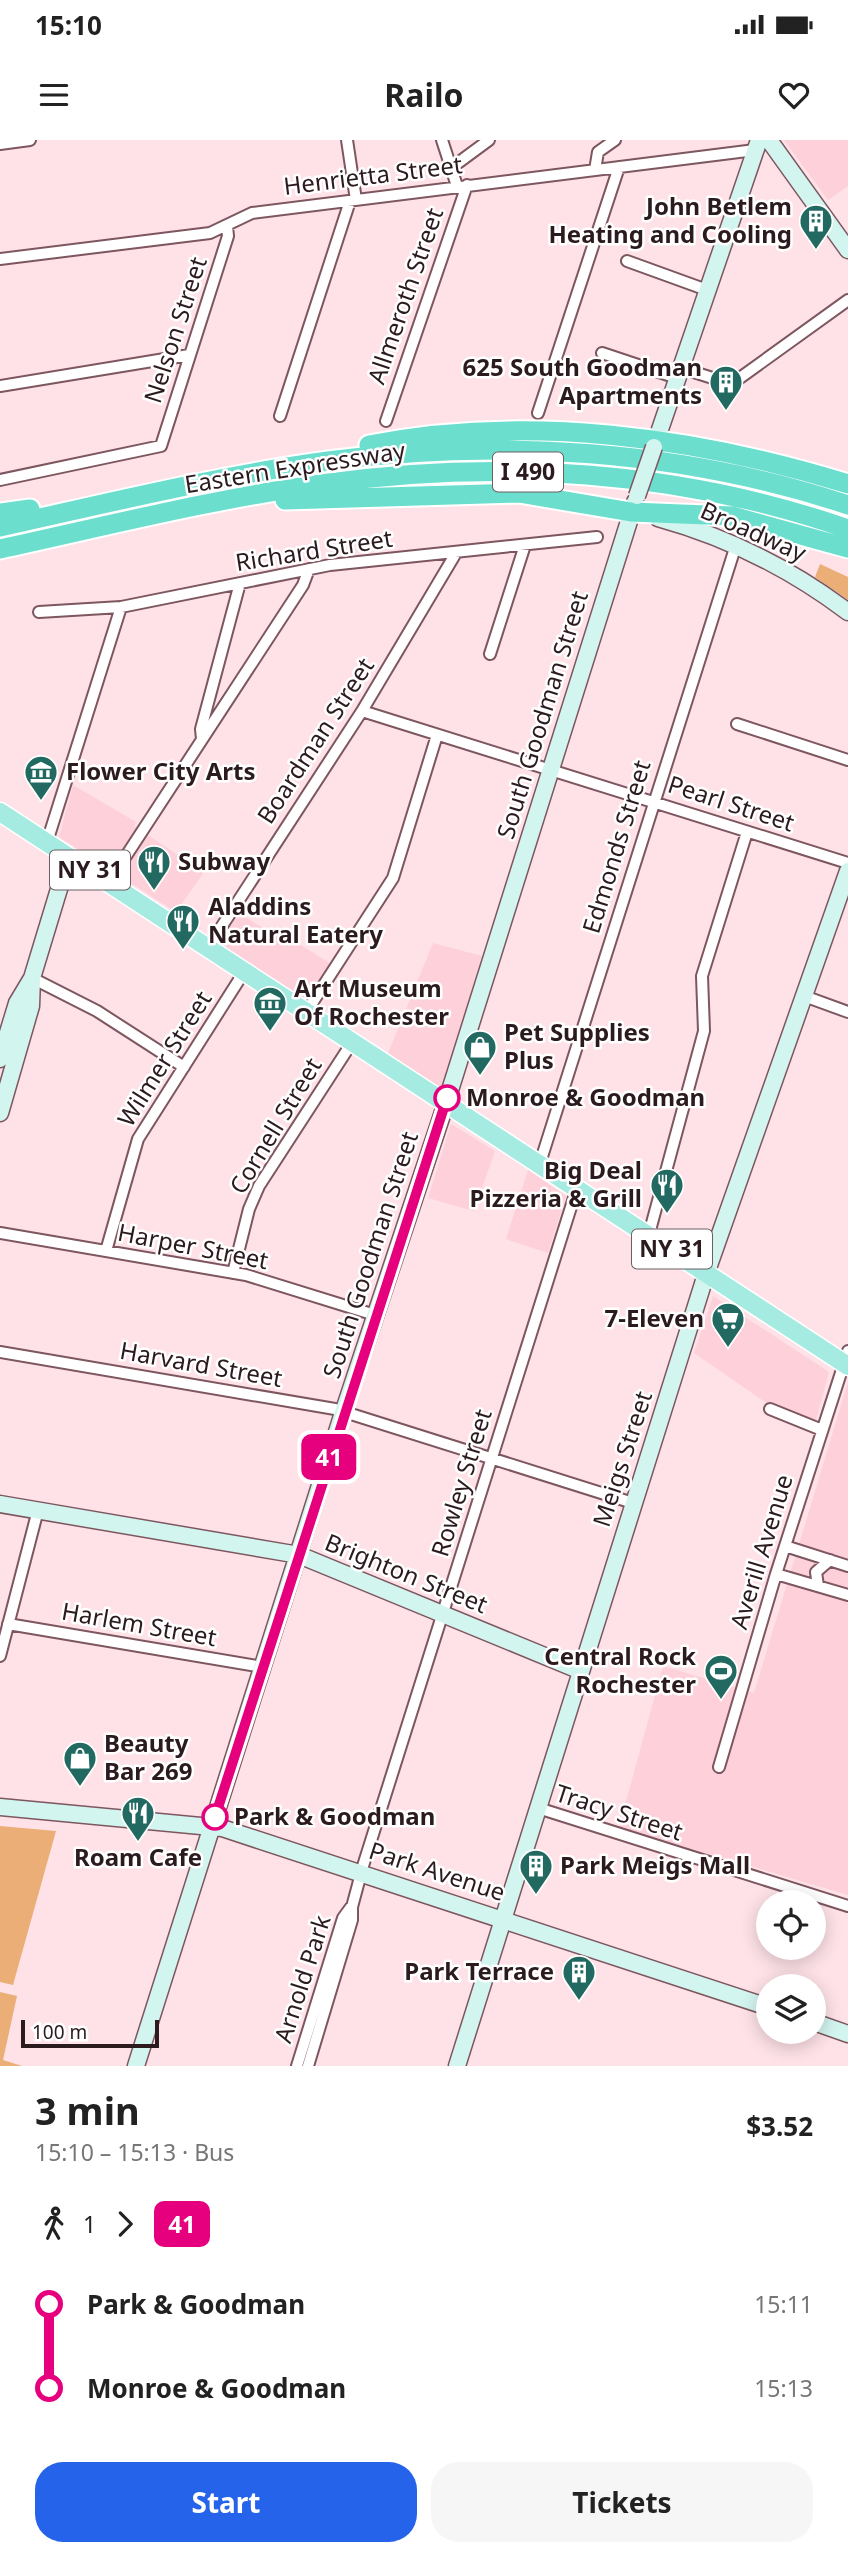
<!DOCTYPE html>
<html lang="en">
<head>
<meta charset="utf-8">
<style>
  body { margin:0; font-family:"Noto Sans",sans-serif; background:#f6f6f6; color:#222; height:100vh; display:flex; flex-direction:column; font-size:26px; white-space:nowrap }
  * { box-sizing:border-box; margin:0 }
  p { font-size:23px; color:#767676 }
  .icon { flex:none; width:38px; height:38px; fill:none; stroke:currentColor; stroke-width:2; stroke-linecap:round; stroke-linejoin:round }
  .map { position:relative; height:1926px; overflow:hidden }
  .sheet { display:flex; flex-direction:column; background:#fff; flex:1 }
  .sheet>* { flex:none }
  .badge { padding:0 14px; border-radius:10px; font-size:24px; line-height:46px }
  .tools { position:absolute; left:756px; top:1750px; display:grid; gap:14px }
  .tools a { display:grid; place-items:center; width:70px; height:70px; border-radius:50%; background:#fff; box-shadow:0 4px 18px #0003; font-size:35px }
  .scale { position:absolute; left:21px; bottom:18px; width:138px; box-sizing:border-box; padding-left:7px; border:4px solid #2b1a1e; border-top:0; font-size:19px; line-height:24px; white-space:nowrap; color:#2b1a1e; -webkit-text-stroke:5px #fff; paint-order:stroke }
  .map>.badge { position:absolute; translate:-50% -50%; box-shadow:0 0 0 4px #fff }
  .legs { display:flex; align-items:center; gap:10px; height:77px; padding:0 35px; font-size:23px }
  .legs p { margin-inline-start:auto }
  .headline { display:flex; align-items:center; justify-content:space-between; height:119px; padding:0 35px }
  h1 { font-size:38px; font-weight:700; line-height:52px }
  .cta { display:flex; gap:14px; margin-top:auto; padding:14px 35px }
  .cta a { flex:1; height:80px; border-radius:28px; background:#2563eb; color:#fff; font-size:28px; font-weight:700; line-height:80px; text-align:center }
  .cta a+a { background:#f6f6f6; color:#222 }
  ul { padding:0 35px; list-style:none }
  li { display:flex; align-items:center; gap:24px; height:84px; font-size:26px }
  li i { display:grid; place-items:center; width:10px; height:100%; margin:0 9px; background:currentColor }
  li i::after { content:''; width:18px; height:18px; margin:-9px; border:5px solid; border-radius:50%; background:#fff }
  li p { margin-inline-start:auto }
  li:first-child i { background:linear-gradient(#0000 50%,currentColor 0) }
  li:last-child i { background:linear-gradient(currentColor 50%,#0000 0) }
  .status { display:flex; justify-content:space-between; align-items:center; height:49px; padding:0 35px; background:#fff; direction:ltr }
  .status svg { height:19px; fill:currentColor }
  header { display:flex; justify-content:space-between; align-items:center; height:91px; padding:0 35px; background:#fff; font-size:32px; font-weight:700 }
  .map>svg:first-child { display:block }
  .built { fill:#fdd0da }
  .green { fill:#eaae76 }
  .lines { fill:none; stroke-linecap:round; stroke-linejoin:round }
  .street-casing { stroke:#7d565f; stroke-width:14 }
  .secondary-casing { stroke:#7d565f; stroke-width:19 }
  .primary-casing { stroke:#fff; stroke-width:21 }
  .highway-casing { stroke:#fff; stroke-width:23 }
  .street { stroke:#fff; stroke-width:10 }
  .secondary { stroke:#d3f5f0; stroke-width:16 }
  .primary { stroke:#a6ebe2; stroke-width:18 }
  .highway { stroke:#6bdece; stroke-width:19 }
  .secondary-bridge-casing { stroke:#7d565f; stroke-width:19; stroke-linecap:butt }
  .secondary-bridge { stroke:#d3f5f0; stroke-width:16 }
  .line-1-casing { stroke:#fff; stroke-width:16 }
  .line-1 { stroke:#e6007e; stroke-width:10 }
  .stop-1-dot { fill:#fff; stroke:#e6007e; stroke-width:3.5 }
  .labels { text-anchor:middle; stroke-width:5; stroke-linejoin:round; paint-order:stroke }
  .shield { fill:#fff; stroke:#6b5f62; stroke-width:2 }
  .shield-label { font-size:23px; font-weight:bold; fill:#2b1a1e }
  .street-label { font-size:24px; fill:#2b1a1e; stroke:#fff }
  .poi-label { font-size:24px; font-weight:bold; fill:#2b1a1e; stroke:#fff; text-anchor:start }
  .stop-label { font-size:24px; font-weight:bold; fill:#2b1a1e; stroke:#fff; text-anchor:start }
</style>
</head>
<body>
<div class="status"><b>15:10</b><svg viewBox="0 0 49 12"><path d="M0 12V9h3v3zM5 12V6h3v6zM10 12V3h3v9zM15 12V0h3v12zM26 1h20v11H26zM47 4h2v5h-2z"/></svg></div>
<header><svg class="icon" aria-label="menu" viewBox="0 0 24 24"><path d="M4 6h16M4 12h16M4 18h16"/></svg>Railo<svg class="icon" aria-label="heart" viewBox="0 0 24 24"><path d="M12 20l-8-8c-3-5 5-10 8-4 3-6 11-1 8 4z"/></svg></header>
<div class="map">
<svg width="848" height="1926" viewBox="0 0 848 1926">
  <rect width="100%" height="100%" fill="#fee2e8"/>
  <path class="built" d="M784 0H848V46L828 60Z
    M73 645 136 682 134 686 204 732 176 772 59 697Z
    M239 773 279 798 282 793 331 824 306 860 217 808Z
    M433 803 482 816 441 950 387 916Z
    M451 984 495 1011 474 1071 428 1058Z
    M528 1030 566 1056 548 1113 506 1099Z
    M713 1156 829 1232 815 1284 774 1268 694 1213Z
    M848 1242V1755L619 1687 663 1526 754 1553Z"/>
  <path class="green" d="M820 424 848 437V460L815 437Z
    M0 1686 56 1691 13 1845 0 1842Z
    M0 1852 17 1856 3 1920 22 1926H0Z"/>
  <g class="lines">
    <defs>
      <path id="street" d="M347 0 356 60
        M442 0 457 46
        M0 4 30 0
        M451 28 489 0
        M595 30 598 12 615 0
        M0 119 210 93 252 73 755 10
        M627 121 707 150
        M602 213 677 238
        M681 228 722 241 737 240 848 160
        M0 246 189 215
        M538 273 619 27
        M280 276 350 61
        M386 281 467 45
        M0 340 161 306 228 96 227 86
        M39 472 121 467 330 425 597 397
        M490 514 525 405
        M362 571 848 723
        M737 584 848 620
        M202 599 201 589 240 443
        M47 702 121 467
        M109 742 303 445 309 429
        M207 809 362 571 456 413
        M32 838 97 871 184 927
        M804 856 848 872
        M305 874 393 738 437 595
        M540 1023 736 405
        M0 1093 246 1135 375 1175
        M649 1094 704 891 702 836 747 692
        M106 1111 138 999 244 832
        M233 1133 249 1069 259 1046 351 904
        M0 1212 335 1269 633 1363
        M770 1269 822 1290
        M785 1406 848 1426
        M776 1434 848 1455
        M818 1446 816 1432 830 1420
        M8 1484 263 1527
        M0 1516 38 1370
        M719 1627 776 1434 848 1211
        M538 1668 848 1766
        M297 1926 343 1778 351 1767
        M308 1926 352 1780V1767L363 1726 577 1048"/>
      <path id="secondary" d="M769 0 848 110
        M654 307 759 0
        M658 378C727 397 791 429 848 472
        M0 919 17 863 32 838
        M0 973 31 866 32 838 69 716
        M0 1364 299 1415 581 1531
        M0 1667 222 1688 768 1867
        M814 1882 848 1894
        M136 1926 341 1279 446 963 635 362
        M457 1926 707 1131 848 731"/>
      <path id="primary" d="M0 672 848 1226"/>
      <path id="highway" d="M369 305C527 274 696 297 848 344
        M285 360 519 353 631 372 732 376 848 408
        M0 373 30 369
        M0 387C109 363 218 336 328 321 500 298 683 310 848 365
        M0 409C106 386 213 359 321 344 496 319 680 330 848 389"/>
    </defs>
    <use href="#street" class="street-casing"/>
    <use href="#secondary" class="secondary-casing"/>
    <use href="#primary" class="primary-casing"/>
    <use href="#highway" class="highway-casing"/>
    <use href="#street" class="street"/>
    <use href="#secondary" class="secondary"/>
    <use href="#primary" class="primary"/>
    <use href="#highway" class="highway"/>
    <defs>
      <path id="secondary-bridge" d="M637 356 654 307"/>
    </defs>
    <use href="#secondary-bridge" class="secondary-bridge-casing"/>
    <use href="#secondary-bridge" class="secondary-bridge"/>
  </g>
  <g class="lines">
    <defs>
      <path id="line-1" d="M215 1677 447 958"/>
    </defs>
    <use href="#line-1" class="line-1-casing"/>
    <use href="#line-1" class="line-1"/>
  </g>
  <defs>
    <symbol id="building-pin" viewBox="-11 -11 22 30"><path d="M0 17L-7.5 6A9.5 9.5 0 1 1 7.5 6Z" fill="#226a61" stroke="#fff"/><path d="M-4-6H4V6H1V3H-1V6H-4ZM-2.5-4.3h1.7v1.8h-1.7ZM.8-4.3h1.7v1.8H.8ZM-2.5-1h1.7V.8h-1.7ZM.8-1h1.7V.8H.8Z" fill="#fff"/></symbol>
    <symbol id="museum-pin" viewBox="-11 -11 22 30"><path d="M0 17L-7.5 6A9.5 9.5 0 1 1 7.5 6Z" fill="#226a61" stroke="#fff"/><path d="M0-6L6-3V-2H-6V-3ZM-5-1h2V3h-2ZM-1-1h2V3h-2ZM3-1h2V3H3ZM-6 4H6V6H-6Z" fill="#fff"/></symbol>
    <symbol id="restaurant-pin" viewBox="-11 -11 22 30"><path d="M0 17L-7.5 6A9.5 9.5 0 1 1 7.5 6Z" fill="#226a61" stroke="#fff"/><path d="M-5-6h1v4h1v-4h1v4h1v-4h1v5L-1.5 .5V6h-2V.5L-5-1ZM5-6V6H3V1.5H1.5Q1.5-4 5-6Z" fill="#fff"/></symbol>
    <symbol id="shop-pin" viewBox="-11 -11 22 30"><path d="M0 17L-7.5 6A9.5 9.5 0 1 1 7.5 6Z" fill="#226a61" stroke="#fff"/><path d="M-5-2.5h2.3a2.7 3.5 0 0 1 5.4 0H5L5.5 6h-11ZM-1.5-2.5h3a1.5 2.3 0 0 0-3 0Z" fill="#fff"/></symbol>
    <symbol id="supermarket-pin" viewBox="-11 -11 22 30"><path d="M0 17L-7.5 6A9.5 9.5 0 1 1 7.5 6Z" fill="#226a61" stroke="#fff"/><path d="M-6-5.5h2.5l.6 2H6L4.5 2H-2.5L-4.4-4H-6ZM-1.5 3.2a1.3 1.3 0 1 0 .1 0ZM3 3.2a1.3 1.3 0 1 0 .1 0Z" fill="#fff"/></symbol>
    <symbol id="stadium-pin" viewBox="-11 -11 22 30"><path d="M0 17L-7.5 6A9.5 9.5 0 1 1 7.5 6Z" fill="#226a61" stroke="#fff"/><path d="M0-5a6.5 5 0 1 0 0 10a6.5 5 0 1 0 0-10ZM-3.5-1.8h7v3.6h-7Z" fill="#fff"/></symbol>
  </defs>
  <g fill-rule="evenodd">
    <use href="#building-pin" x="797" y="62" width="38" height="52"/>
    <use href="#building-pin" x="707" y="223" width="38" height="52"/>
    <use href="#museum-pin" x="22" y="613" width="38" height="52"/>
    <use href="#restaurant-pin" x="135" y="703" width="38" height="52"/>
    <use href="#restaurant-pin" x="164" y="762" width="38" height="52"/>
    <use href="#museum-pin" x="251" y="844" width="38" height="52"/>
    <use href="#shop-pin" x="461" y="888" width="38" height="52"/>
    <use href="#restaurant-pin" x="648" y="1026" width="38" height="52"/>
    <use href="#supermarket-pin" x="709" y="1160" width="38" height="52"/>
    <use href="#stadium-pin" x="702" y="1512" width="38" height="52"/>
    <use href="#shop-pin" x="61" y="1599" width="38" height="52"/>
    <use href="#restaurant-pin" x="119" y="1654" width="38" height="52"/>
    <use href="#building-pin" x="517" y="1707" width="38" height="52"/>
    <use href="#building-pin" x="560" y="1813" width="38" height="52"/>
  </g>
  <g class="stop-1-dot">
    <circle cx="447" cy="958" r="12"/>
    <circle cx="215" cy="1677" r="12"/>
  </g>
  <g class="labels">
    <g class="shield">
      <rect x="493" y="312.5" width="70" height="39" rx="5"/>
      <rect x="50" y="710.5" width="80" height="39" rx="5"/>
      <rect x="632" y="1089.5" width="80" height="39" rx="5"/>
    </g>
    <g class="shield-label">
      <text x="528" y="340">I 490</text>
      <text x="90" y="738">NY 31</text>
      <text x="672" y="1117">NY 31</text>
    </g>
    <g class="street-label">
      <text transform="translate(373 36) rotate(-7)" y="8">Henrietta Street</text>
      <text transform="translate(406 156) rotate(-71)" y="8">Allmeroth Street</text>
      <text transform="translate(176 190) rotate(-72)" y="8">Nelson Street</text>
      <text transform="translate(295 328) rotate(-9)" y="8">Eastern Expressway</text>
      <text transform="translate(753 392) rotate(24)" y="8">Broadway</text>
      <text transform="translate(314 411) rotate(-9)" y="8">Richard Street</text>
      <text transform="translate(543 575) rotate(-73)" y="8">South Goodman Street</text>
      <text transform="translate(316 601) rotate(-57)" y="8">Boardman Street</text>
      <text transform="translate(731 664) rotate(18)" y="8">Pearl Street</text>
      <text transform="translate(617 707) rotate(-73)" y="8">Edmonds Street</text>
      <text transform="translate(165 919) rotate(-58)" y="8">Wilmer Street</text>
      <text transform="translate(276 986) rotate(-59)" y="8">Cornell Street</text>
      <text transform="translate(193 1107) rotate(11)" y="8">Harper Street</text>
      <text transform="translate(371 1115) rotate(-72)" y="8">South Goodman Street</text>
      <text transform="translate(201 1225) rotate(10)" y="8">Harvard Street</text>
      <text transform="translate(623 1319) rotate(-72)" y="8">Meigs Street</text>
      <text transform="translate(462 1343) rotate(-73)" y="8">Rowley Street</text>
      <text transform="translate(762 1412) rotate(-73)" y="8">Averill Avenue</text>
      <text transform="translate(406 1434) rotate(22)" y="8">Brighton Street</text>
      <text transform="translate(139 1485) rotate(10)" y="8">Harlem Street</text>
      <text transform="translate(619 1673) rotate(18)" y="8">Tracy Street</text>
      <text transform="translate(437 1732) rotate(18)" y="8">Park Avenue</text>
      <text transform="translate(303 1839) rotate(-72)" y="8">Arnold Park</text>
    </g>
    <g class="poi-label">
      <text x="792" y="75" text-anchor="end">John Betlem<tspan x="792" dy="28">Heating and Cooling</tspan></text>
      <text x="702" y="236" text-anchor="end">625 South Goodman<tspan x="702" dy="28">Apartments</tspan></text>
      <text x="66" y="640">Flower City Arts</text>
      <text x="178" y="730">Subway</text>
      <text x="208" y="775">Aladdins<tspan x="208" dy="28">Natural Eatery</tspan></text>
      <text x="294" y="857">Art Museum<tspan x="294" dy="28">Of Rochester</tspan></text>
      <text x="504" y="901">Pet Supplies<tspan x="504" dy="28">Plus</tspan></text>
      <text x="642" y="1039" text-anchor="end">Big Deal<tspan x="642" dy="28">Pizzeria &amp; Grill</tspan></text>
      <text x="704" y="1187" text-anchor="end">7-Eleven</text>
      <text x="696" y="1525" text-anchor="end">Central Rock<tspan x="696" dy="28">Rochester</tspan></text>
      <text x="104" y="1612">Beauty<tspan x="104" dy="28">Bar 269</tspan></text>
      <text x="138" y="1726" text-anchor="middle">Roam Cafe</text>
      <text x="560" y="1734">Park Meigs Mall</text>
      <text x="554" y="1840" text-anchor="end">Park Terrace</text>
    </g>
    <g class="stop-label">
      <text x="466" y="966">Monroe &amp; Goodman</text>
      <text x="234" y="1685">Park &amp; Goodman</text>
    </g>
  </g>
</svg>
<div class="tools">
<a><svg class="icon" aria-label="locate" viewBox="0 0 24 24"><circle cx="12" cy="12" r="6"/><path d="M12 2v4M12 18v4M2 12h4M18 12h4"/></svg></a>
<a><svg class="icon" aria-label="layers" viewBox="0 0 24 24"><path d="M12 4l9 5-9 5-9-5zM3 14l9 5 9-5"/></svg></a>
</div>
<div class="scale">100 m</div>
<b class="badge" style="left:329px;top:1317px;background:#e6007e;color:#fff">41</b>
</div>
<section class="sheet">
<div class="headline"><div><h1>3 min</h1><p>15:10 – 15:13 · Bus</p></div><b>$3.52</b></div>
<div class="legs"><svg class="icon" aria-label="walk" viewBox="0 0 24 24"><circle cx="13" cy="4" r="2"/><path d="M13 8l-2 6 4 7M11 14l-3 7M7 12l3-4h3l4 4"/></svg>1<svg class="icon" aria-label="forward" viewBox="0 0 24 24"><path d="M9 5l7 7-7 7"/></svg><b class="badge" style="background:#e6007e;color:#fff">41</b></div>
<ul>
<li><i style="color:#e6007e"></i><b>Park &amp; Goodman</b><p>15:11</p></li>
<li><i style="color:#e6007e"></i><b>Monroe &amp; Goodman</b><p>15:13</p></li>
</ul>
<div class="cta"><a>Start</a><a>Tickets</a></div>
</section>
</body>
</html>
